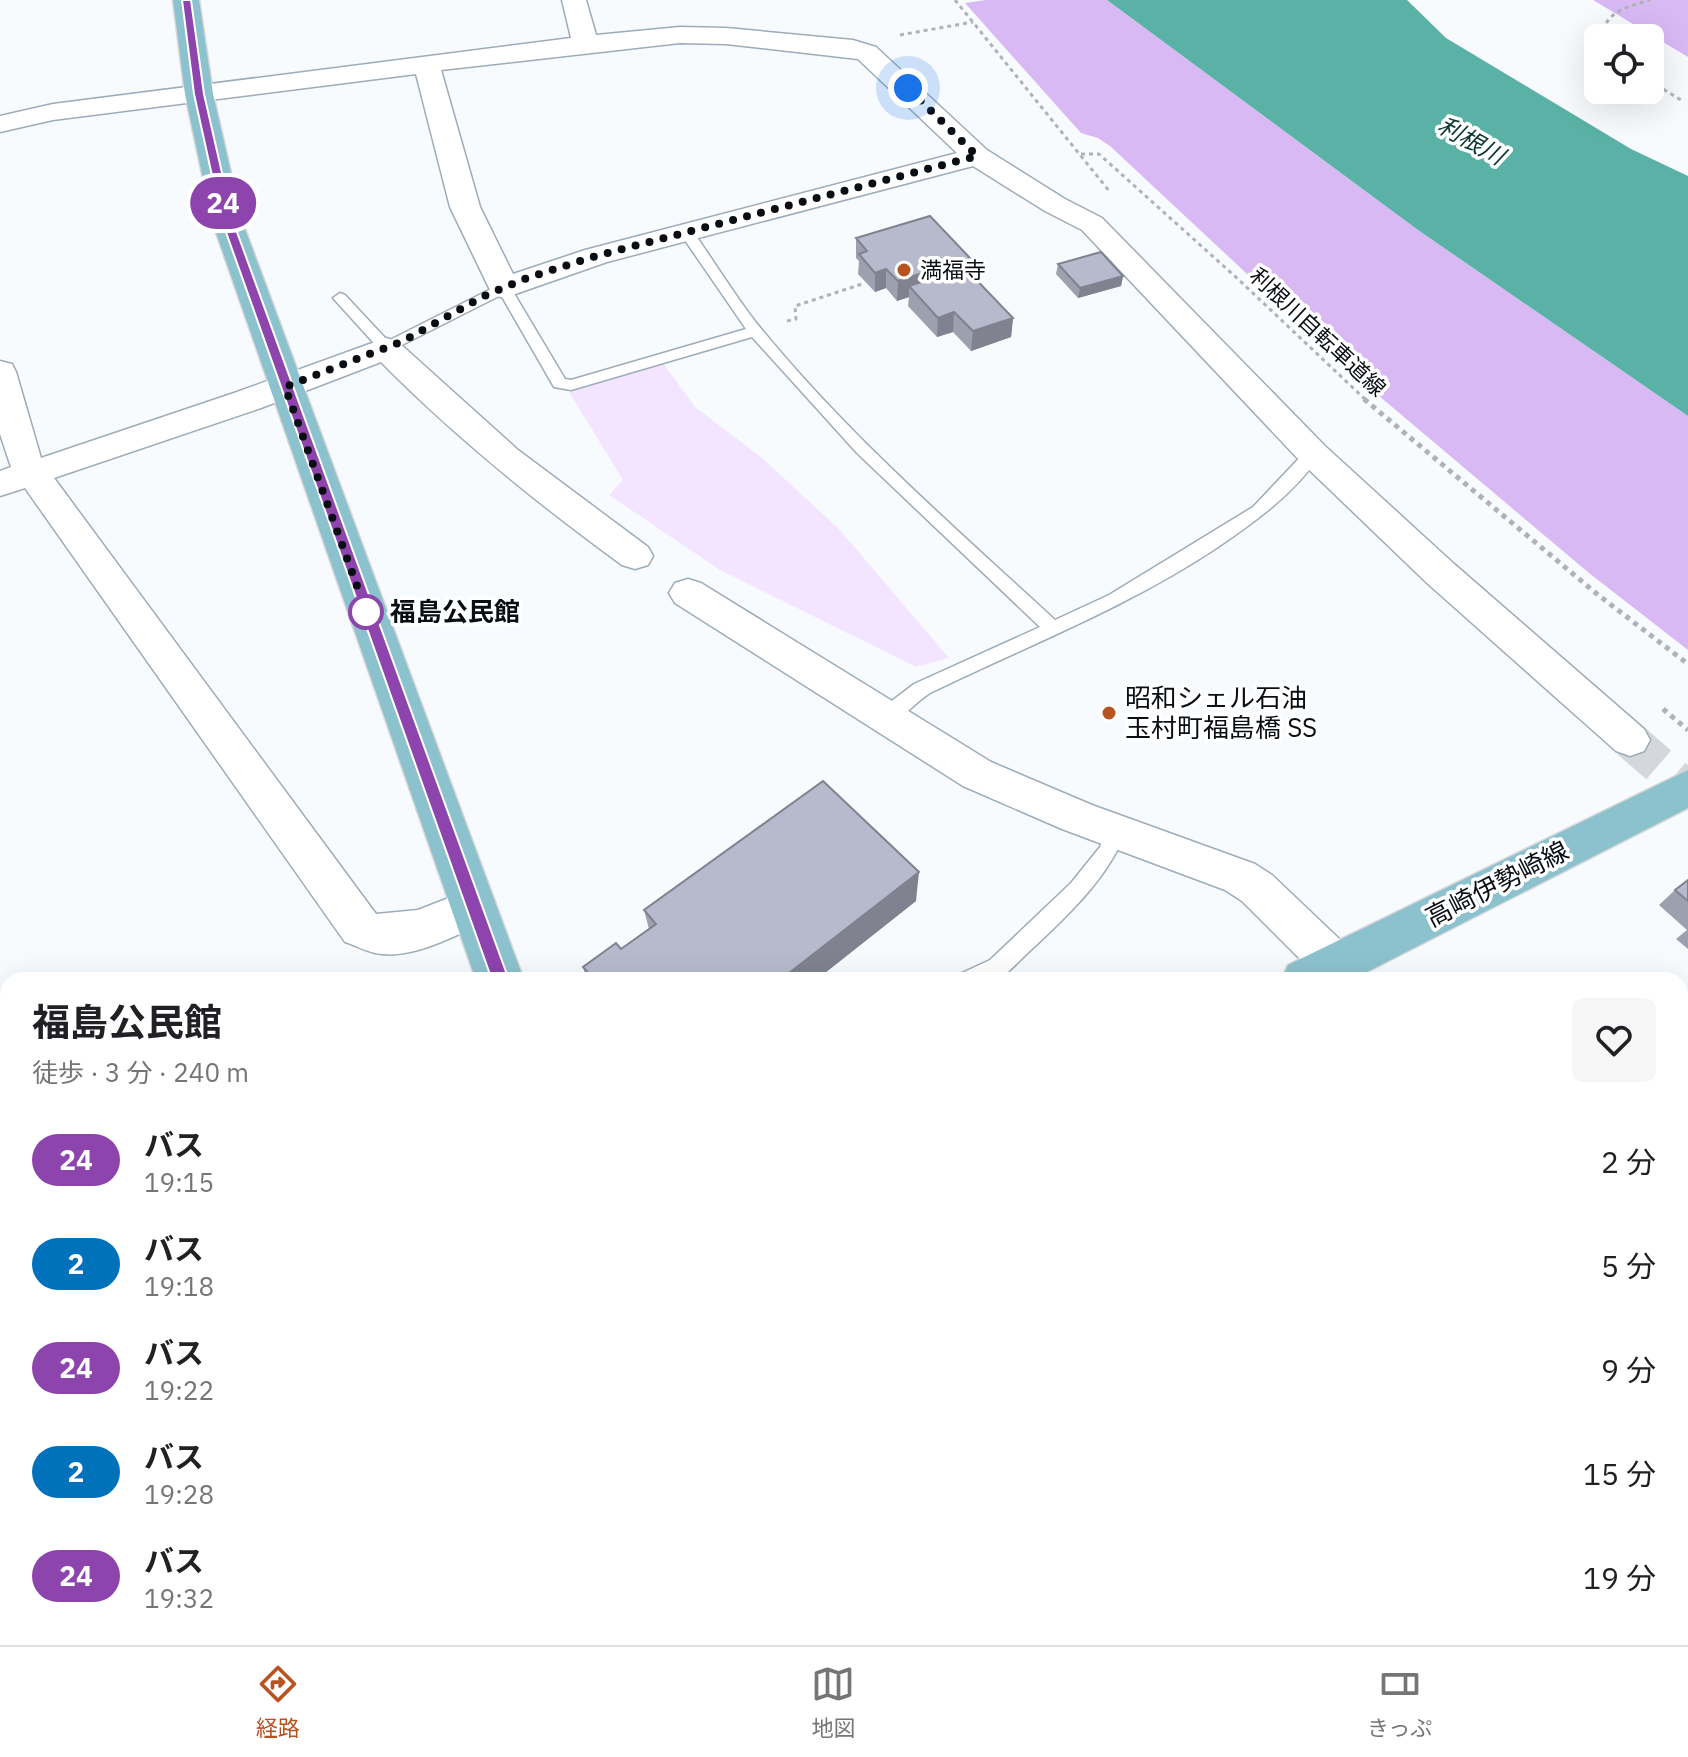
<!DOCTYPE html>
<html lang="ja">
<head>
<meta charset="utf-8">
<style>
  body { margin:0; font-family:"IBM Plex Sans","Noto Sans JP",sans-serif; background:#f6f6f6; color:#202124; height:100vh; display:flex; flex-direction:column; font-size:30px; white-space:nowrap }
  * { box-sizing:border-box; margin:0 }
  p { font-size:26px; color:#757577 }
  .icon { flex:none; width:44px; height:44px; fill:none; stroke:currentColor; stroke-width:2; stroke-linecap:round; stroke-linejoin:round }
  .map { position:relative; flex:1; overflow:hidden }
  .sheet { position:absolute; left:0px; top:972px; width:1688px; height:674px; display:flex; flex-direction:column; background:#fff; border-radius:24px 24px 0 0; box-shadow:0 8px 32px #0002 }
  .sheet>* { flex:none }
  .badge { padding:0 16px; border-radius:26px; font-size:28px; line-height:52px }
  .tools { position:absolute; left:1584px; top:24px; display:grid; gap:16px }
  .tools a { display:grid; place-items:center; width:80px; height:80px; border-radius:12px; background:#fff; box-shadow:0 8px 32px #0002; font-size:40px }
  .you { position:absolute; width:40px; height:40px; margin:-20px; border:6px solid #fff; border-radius:50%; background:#1a73e8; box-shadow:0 0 0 12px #1a73e833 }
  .map>.badge { position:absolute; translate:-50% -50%; box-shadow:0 0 0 4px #fff }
  .round { display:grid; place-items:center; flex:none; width:84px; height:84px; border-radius:12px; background:#f6f6f6 }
  .head { display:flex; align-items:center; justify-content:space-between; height:136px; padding:0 32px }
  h1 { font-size:38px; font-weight:700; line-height:60px }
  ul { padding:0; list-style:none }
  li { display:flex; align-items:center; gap:24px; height:104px; padding:0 32px }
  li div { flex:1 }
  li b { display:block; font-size:30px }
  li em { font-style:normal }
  li .badge { min-width:88px; font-weight:700; text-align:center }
  .menu { display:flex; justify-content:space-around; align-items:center; height:112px; border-top:2px solid #e0e0e0; background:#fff; font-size:22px; color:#757577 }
  .menu a { display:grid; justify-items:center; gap:4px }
  .menu .on { color:#b75221 }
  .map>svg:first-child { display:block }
  .green { fill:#f3e5ff }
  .forest { fill:#d9b9f4 }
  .water { fill:#59b2a5 }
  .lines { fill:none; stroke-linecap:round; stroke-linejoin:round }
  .minor-tunnel { stroke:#d4d7db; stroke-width:38; stroke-dasharray:38 19; stroke-linecap:butt }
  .service-casing { stroke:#9dacb9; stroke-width:3 }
  .minor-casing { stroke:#9dacb9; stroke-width:3 }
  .tertiary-casing { stroke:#9dacb9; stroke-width:3 }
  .primary-casing { stroke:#d8d8d9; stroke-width:3 }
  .path-far1 { stroke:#afb2b6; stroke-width:3; stroke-dasharray:4 4; stroke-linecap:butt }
  .path { stroke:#afb2b6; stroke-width:5; stroke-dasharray:5 5; stroke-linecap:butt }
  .service { fill:#fff; fill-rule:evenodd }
  .minor { fill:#fff; fill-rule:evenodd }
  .tertiary { fill:#fff; fill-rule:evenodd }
  .primary { fill:#8cc2ce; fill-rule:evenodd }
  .wall { fill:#9da0af }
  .shaded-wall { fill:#80828f }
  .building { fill:#b7bacc; stroke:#80828f; stroke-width:2 }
  .line { fill:#8e44ad; stroke:#fff; stroke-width:2 }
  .walk { stroke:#0a0e13; stroke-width:8; stroke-dasharray:0 14.4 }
  .poi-dot { fill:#b75221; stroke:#fff; stroke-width:3 }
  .stop-dot { fill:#fff; stroke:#8e44ad; stroke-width:4 }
  .labels { text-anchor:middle; stroke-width:7; stroke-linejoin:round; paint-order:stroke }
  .far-poi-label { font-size:22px; fill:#0a0e13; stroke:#fff; text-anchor:start }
  .far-street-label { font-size:22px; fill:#0a0e13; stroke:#fff }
  .far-water-label { font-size:24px; font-style:italic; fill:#0b3631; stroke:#fff }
  .stop-label { font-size:26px; font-weight:bold; fill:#0a0e13; stroke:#fff; text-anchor:start }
  .poi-label { font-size:26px; fill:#0a0e13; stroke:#fff; text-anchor:start }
  .street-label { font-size:26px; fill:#0a0e13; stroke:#fff }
</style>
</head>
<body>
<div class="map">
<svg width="1688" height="1645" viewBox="0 0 1688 1645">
  <rect width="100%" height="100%" fill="#f8fbfe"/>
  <path class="green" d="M663 363 695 407 761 457 839 529 949 658 916 667 720 570 609 495 623 480 569 392Z"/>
  <path class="forest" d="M986 0H1107L1418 230 1688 416V650L1589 573 1366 385 1110 146 1098 138 1081 133 965 3Z
    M1593 0H1688V57Z"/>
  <path class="water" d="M1107 0H1407L1446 38 1631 149 1688 176V416L1418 230Z"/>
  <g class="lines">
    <path class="minor-tunnel" d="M1630 740 1688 790"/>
    <defs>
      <path id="service" d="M687 229 692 230C713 260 732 291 754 320 843 431 951 524 1055 620L1109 595 1253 507 1307 450H1319L1321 454C1295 493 1256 521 1218 547 1128 607 1029 645 932 692 916 700 895 730 876 723L874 718 876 713 914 684 1040 627 857 453 752 337 571 390 554 387 501 295 386 353 381 351 333 298 340 293 345 295 388 341 499 285H509L565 379 571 380 746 329 680 233Z
        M1116 823 1123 825 1126 831C1104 889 1049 931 1006 974L992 980H959L962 973 990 960 1071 883 1100 847 1109 825Z"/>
      <path id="minor" d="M562 0H586L596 35 680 27 726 28 853 40 876 47 987 150 1065 199 1102 218 1325 446 1453 563 1644 729 1650 740 1644 751 1630 756 1616 751 1427 583 1301 462 1082 230 1045 211 973 166 607 262 504 298 493 295 489 288 450 207 416 74 53 120 0 132V116L53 104 571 38ZM680 43 726 44 858 59 957 153 585 250 513 274 480 207 441 70Z
        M386 338 397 341 518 450 648 547 653 556 648 565 635 569 622 565C537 503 455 437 381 362L261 408 54 478 376 914 418 910 474 888 489 893 496 907 489 921C456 934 413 961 375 953 365 951 355 945 345 942L25 488 0 496V471L11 467 0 434V361L12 364 16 372 41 458 237 392Z
        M688 579 701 583 991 762 1092 805 1255 864 1272 875 1353 952 1359 966 1353 980H1321L1242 901 1225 890 1062 829 963 786 675 603 669 593 675 583Z
        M1688 1556V1617L1680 1620V1559Z
        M852 1638H913L916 1645H854Z
        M1610 1638H1671L1674 1645H1612Z"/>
      <path id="tertiary" d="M49 1638H117L114 1645H46Z"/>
      <path id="primary" d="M173 0H199L213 94 242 221 524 980H476L212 221 185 94Z
        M1688 770V808L1351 980H1281L1288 965Z"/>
    </defs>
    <use href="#service" class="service-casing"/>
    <use href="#minor" class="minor-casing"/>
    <use href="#tertiary" class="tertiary-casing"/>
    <use href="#primary" class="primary-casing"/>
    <path class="path-far1" d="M955 0 1110 192
      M900 35 973 22
      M1601 38C1605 11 1627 7 1650 0
      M1650 81 1681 100
      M1081 154H1099L1238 279 1367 401
      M787 321 796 319 795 306 865 283"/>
    <path class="path" d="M1364 399 1597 594 1688 664
      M1663 709 1688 730"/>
    <use href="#service" class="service"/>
    <use href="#minor" class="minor"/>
    <use href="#tertiary" class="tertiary"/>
    <use href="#primary" class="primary"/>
  </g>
  <path class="wall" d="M856 238 970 258 969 272 1013 318 1011 337 971 351 953 332 937 337 908 306 909 297 897 301 886 288 875 292 858 274 859 261 856 258Z
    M1058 264 1123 276 1121 286 1078 298 1056 274Z
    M1688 880V949L1676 939 1687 930 1659 905 1675 890Z
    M916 901 816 980H587L583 967 621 949 649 929 644 910Z"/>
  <path class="shaded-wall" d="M970 258 969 278 909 286V297L897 301 898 281Z
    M886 269V288L875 292V273Z
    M1123 276 1121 286 1078 298 1080 288Z
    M954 312 953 332 937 337 938 318Z
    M1013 318 1011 337 971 351 973 331Z
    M919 872 916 901 816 980H780Z"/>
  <path class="building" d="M930 216 970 258 898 281 886 269 875 273 859 254 867 251 856 238Z
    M1101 252 1123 276 1080 288 1058 264Z
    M965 268 1013 318 973 331 954 312 938 318 909 286Z
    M823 781 919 872 780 980H594L583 967 616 943 621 949 656 924 644 910Z
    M1688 880V901L1675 890Z"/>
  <path class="line" d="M182 0H191L204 94 233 221 509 980 500 988 492 980 222 221 194 94Z"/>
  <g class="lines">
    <path class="walk" d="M366 612 369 619 285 387 403 341 484 296 527 278 596 256 977 156 908 88"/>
  </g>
  <g class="poi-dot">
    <circle cx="904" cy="270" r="8"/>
    <circle cx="1109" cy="713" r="8"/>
  </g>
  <circle class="stop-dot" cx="366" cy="612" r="16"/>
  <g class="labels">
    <g class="far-poi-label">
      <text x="920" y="278">満福寺</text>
    </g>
    <g class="far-street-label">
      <text transform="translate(1318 332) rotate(43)" y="8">利根川自転車道線</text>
    </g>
    <g class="far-water-label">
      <text transform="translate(1471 141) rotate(29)" y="8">利根川</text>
    </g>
    <g class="stop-label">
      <text x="390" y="621">福島公民館</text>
    </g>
    <g class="poi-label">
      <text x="1125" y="707">昭和シェル石油<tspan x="1125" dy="30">玉村町福島橋 SS</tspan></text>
    </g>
    <g class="street-label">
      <text transform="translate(1497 884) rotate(-27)" y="9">高崎伊勢崎線</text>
    </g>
  </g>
</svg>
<div class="tools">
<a><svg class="icon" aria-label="locate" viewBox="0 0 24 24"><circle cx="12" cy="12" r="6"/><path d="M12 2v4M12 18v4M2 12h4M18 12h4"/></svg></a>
</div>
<div class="you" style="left:908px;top:88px"></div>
<b class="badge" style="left:223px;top:203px;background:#8e44ad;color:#fff">24</b>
<section class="sheet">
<div class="head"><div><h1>福島公民館</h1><p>徒歩 · 3 分 · 240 m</p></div><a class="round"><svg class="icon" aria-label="heart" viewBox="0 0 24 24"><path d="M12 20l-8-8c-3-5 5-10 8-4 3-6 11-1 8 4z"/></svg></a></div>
<ul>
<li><span class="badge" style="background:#8e44ad;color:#fff">24</span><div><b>バス</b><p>19:15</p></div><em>2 分</em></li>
<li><span class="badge" style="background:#0072bc;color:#fff">2</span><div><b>バス</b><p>19:18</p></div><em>5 分</em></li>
<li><span class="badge" style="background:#8e44ad;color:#fff">24</span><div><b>バス</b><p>19:22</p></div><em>9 分</em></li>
<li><span class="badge" style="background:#0072bc;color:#fff">2</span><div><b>バス</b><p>19:28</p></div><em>15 分</em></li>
<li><span class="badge" style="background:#8e44ad;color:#fff">24</span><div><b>バス</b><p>19:32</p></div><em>19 分</em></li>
</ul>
</section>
</div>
<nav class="menu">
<a class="on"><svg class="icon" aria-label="directions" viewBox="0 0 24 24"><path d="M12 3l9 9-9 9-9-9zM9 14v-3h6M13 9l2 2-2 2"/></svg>経路</a>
<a><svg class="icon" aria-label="map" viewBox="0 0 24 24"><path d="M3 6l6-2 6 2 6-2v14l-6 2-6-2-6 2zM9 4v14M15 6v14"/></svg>地図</a>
<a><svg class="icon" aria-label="tickets" viewBox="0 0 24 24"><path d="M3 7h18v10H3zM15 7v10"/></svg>きっぷ</a>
</nav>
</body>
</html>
